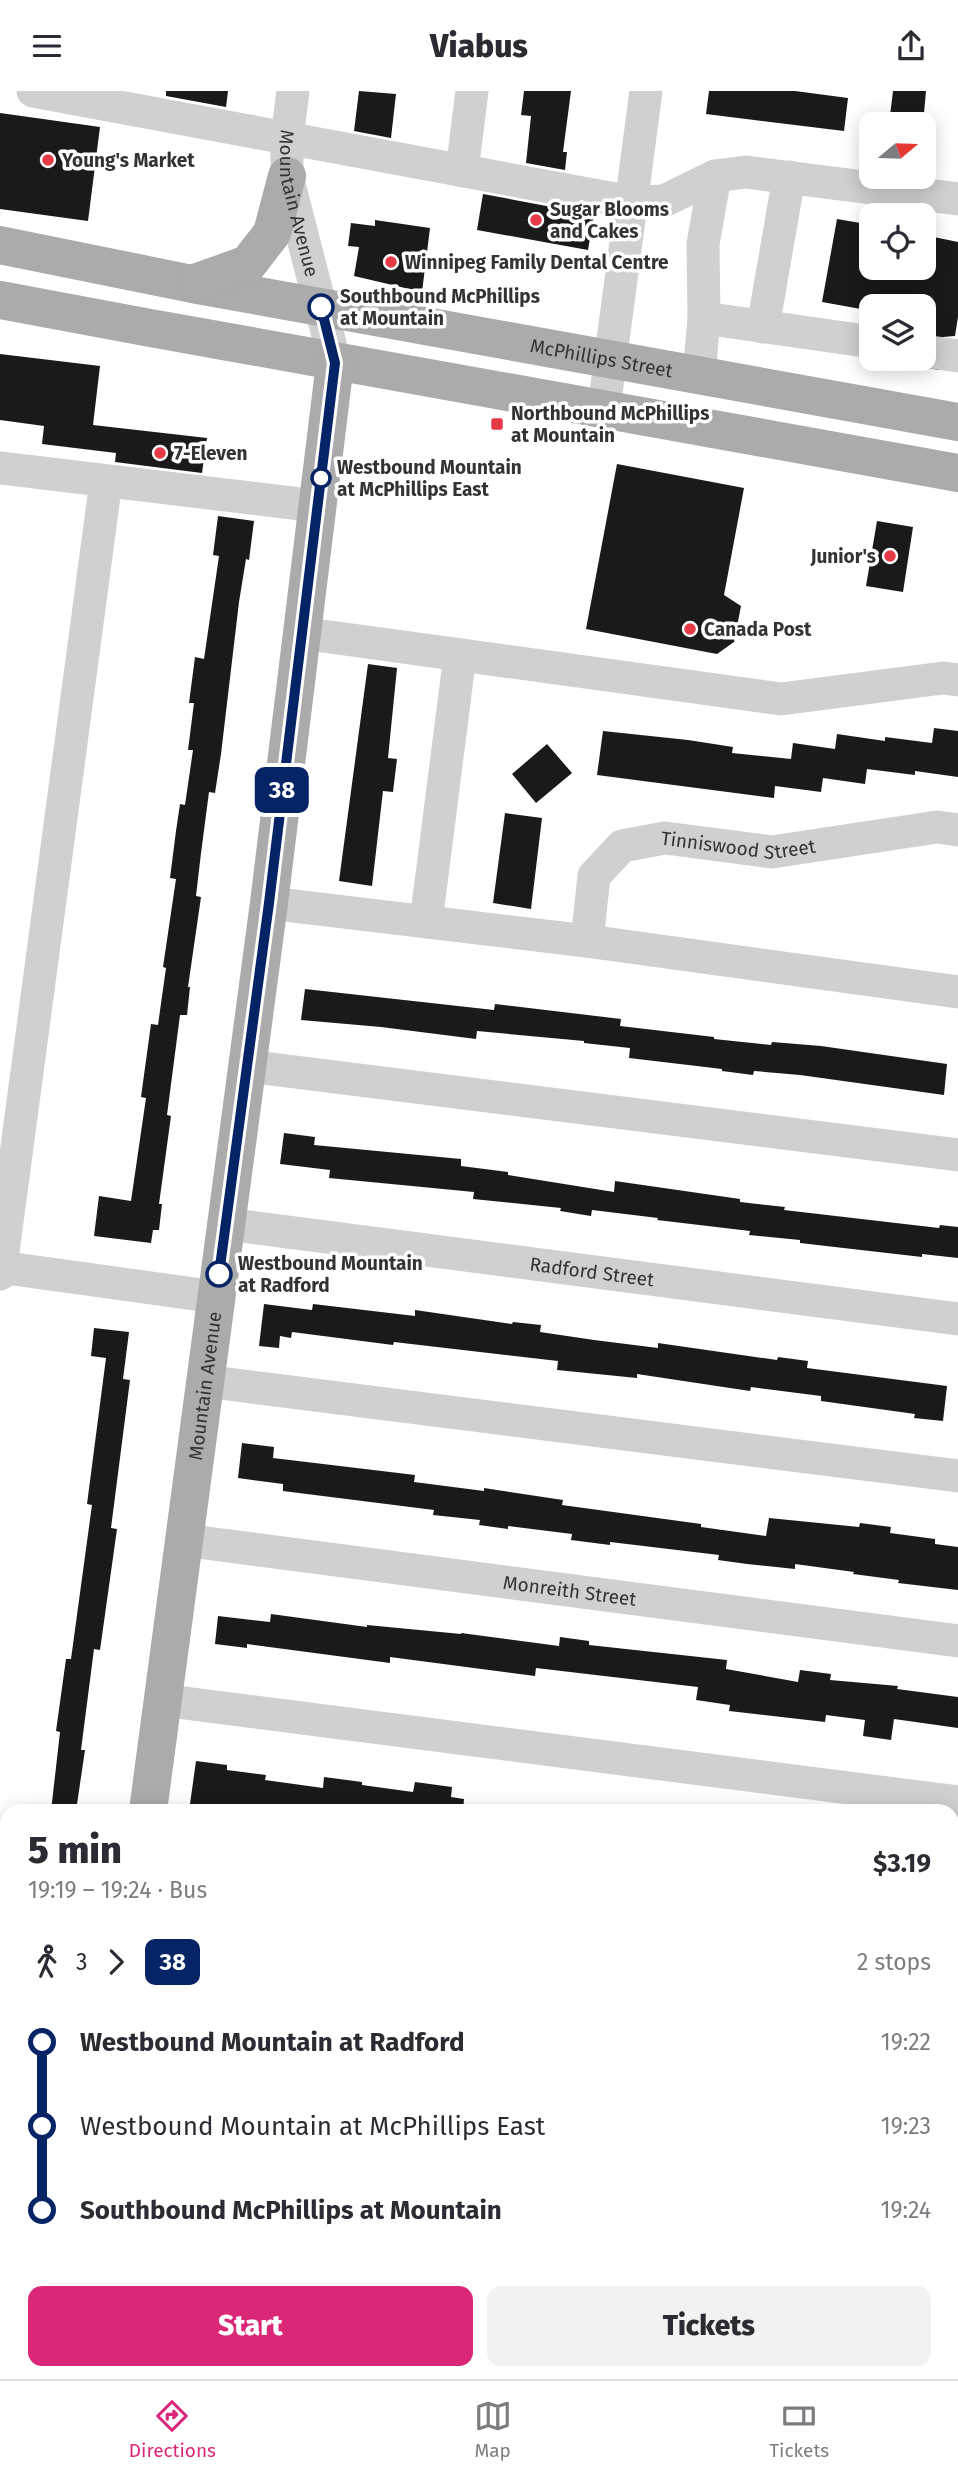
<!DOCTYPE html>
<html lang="en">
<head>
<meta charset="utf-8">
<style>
  body { margin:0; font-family:"Fira Sans",sans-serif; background:#f2f2f3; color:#2b2b33; height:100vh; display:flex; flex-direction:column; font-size:26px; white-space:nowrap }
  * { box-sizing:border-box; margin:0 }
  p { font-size:23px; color:#7c7c81 }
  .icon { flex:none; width:38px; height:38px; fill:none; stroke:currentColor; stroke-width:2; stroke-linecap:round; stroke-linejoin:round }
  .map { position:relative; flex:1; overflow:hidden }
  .side { position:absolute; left:0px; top:1713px; width:959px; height:576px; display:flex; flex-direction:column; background:#fff; border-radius:21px 21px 0 0; box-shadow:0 4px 18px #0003 }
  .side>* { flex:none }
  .badge { padding:0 14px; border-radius:10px; font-size:24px; line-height:46px }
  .needle { width:46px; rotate:71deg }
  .buttons { position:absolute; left:859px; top:21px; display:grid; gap:14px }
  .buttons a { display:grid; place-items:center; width:77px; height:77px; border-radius:14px; background:#fff; box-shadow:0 4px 18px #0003; font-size:35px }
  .map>.badge { position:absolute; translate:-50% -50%; box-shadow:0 0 0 4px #fff }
  .legs { display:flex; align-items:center; gap:10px; height:77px; padding:0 28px; font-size:23px }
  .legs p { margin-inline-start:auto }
  .headline { display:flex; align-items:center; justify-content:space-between; height:119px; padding:0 28px }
  h1 { font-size:38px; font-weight:800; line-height:52px }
  .cta { display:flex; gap:14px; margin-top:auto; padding:14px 28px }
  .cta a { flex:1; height:80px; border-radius:14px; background:#db2777; color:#fff; font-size:28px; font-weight:800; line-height:80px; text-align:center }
  .cta a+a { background:#f2f2f3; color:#2b2b33 }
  ul { padding:0 28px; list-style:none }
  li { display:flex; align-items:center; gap:24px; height:84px; font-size:26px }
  li i { display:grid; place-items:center; width:10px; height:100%; margin:0 9px; background:currentColor }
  li i::after { content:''; width:18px; height:18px; margin:-9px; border:5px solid; border-radius:50%; background:#fff }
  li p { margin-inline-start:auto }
  li:first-child i { background:linear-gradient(#0000 50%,currentColor 0) }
  li:last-child i { background:linear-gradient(currentColor 50%,#0000 0) }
  header { display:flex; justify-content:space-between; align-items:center; height:91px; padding:0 28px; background:#fff; font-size:32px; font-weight:800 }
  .tabs { display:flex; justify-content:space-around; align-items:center; height:98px; border-top:2px solid #e1e1e2; background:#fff; font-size:19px; color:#7c7c81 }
  .tabs a { display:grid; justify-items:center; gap:4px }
  .tabs .on { color:#db2777 }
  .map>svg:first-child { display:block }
  .building { fill:#1a1a1a }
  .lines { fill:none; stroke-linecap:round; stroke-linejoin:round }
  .minor-tunnel { stroke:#d6d6d6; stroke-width:33; stroke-dasharray:33 17; stroke-linecap:butt }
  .minor { stroke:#d0d0d0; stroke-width:33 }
  .major { stroke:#ababab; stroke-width:38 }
  .line-1-casing { stroke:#fff; stroke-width:16 }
  .line-1 { stroke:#052465; stroke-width:10 }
  .poi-dot { fill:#e63946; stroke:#fff; stroke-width:2.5 }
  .stop-1-dot { fill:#fff; stroke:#052465; stroke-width:3.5 }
  .labels { text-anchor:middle; stroke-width:7; stroke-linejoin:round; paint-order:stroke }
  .poi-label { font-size:19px; font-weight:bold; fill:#333; stroke:#fff; text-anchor:start }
  .street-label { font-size:19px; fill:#333; stroke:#fff }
  .stop-label { font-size:19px; font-weight:bold; fill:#333; stroke:#fff; text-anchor:start }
</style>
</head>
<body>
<header><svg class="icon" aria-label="menu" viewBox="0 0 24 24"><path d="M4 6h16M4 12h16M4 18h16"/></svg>Viabus<svg class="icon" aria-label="share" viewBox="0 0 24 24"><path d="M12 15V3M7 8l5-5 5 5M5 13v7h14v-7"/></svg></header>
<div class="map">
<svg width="958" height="2288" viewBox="0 0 958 2288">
  <rect width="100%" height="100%" fill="#fff"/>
  <path class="building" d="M166 0H228L226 16 166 5Z
    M359 0 396 3 391 47 354 40Z
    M524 0H571L563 61H567L565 79 526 72 531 25 521 24Z
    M709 0H795L848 7 844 40 706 23Z
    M893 0H926L923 33H889Z
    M0 22 100 36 88 130 0 118Z
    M483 103 594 124 588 159 477 139Z
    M837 128 872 134V177H924V144L958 151V226L955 245 943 246 936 253 932 261 933 271 940 279 920 276 921 268H924L928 230H924V215H872V220L822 211Z
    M375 129 430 137 422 201 354 185 359 156 348 155 351 132 375 135Z
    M0 263 100 275 93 334 207 347 202 382 115 371 116 362 42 353 44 335 0 329Z
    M617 373 744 397 724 504 741 515 734 551 717 563 586 538Z
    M218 425 254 430 249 469 246 468 239 511 221 663 215 702 209 701 201 762 196 805 201 806 188 896H190L187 924H180L167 1024 171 1025 159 1113H162L159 1139H153L151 1152 94 1145 99 1105 131 1110 146 1007 141 1006 151 933 158 934 166 877 163 876 176 788 170 787 176 740 180 713 185 714 193 659H188L194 612H189L195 566 204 568 219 465 213 464Z
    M877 430 913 436 903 501 866 495Z
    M368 573 397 577 388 667 397 668 393 701 383 700 372 795 339 790Z
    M934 637 958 640V686L915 680V684L867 678 865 693 823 687 821 701 775 695 774 707 597 684 603 640 688 649 733 656 732 662 791 668 793 652 835 658 837 643 885 650V646L932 652Z
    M547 653 572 682 536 712 512 683Z
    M505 722 542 727 531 818 493 812Z
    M305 898 494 919 495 913 621 928 620 935 714 946V948L771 954 772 951 821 955 947 973 944 1004 800 984 754 980 753 984 722 980V978L629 967 630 957 584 952V950L477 940 476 948 381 936 301 929Z
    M284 1042 315 1046 314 1054 461 1068V1075L508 1081V1084L614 1101 615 1090 740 1108V1111L785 1116 784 1119 939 1137 940 1134 958 1136V1167L922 1163V1166L800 1152V1149L749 1144 750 1140 657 1129 658 1127 592 1119 591 1125 560 1120 561 1117 473 1108 474 1101 329 1087 330 1079 280 1073Z
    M264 1213 312 1219 313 1213 415 1225V1219L512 1233 513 1231 541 1234 540 1241 594 1249 658 1257V1252L777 1269 778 1266 808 1270 807 1277 947 1295 943 1330 914 1327 915 1323 821 1310V1305L751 1296 750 1300 637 1283V1287L557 1279 558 1270 394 1251 393 1254 292 1241 291 1247 280 1245 279 1257 259 1255Z
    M94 1237 129 1241 123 1288 130 1289 111 1437 117 1438 100 1559 94 1558 81 1659H85L76 1720H51L60 1641 56 1640 66 1568H71L92 1414 87 1413 106 1267 91 1265Z
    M242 1352 274 1356 273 1367 415 1384 414 1391 484 1400V1397L563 1409 562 1414 701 1433V1436L766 1445 769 1427 859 1436 860 1432 891 1436 890 1442 935 1448V1453L958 1456V1499L898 1492 899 1489 853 1483 854 1481 795 1473V1478L747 1473 718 1469 719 1464 610 1451V1454L571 1449 572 1443 508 1435V1438L479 1434 480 1429 433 1424 434 1419 283 1400V1393L238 1387Z
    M271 1523 367 1536V1534L461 1543V1542L559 1555 560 1546 589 1550V1554L727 1569 726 1578 798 1591 800 1579 831 1583 830 1589 898 1595 897 1598 958 1606V1637L894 1628 891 1649 863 1645 865 1629 826 1624 825 1631 729 1620 730 1614 696 1609 698 1596 536 1577 535 1585 390 1566V1572L247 1553V1557L215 1553 218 1525 270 1531Z
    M196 1670 227 1674V1679L266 1684 265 1689 323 1697 324 1686 362 1691V1694L413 1701 415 1691 452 1696 451 1706 464 1708 463 1720H232V1718L190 1713Z"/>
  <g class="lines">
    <path class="minor-tunnel" d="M924 260 951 264"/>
    <g class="minor">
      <path d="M33 0 631 111 664 110 715 85 746 81 958 108"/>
      <path id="s1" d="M293 0 287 47V85L335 272"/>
      <path d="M462 80 472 0"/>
      <path d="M704 227 703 153 715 85"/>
      <path d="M763 236 789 86"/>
      <path d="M951 264 958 265"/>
      <path d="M699 285 704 227 872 251"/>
      <path d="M604 317 646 0"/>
      <path d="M0 377 317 415"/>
      <path d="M301 542 781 608 943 587 958 589"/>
      <path d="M269 812 587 850 958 901"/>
      <path d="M426 831 460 564"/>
      <path id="s2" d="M587 850 594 785 622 755 665 747 772 761 937 736 958 739"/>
      <path d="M247 975 958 1064"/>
      <path id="s3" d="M226 1133 958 1228"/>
      <path d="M0 1176 216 1206"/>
      <path d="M0 1183 106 390"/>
      <path d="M204 1290 958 1385"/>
      <path id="s4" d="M183 1449 958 1550"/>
      <path d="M161 1609 958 1711"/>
      <path d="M952 1873 958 1874"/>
      <path d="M952 2033H958"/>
      <path d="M952 2196 958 2197"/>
      <path d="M365 2282 412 2288"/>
    </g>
    <g class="major">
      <path id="s5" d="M0 154 192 193 958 331"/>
      <path d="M195 192 248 173 272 142 287 85"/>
      <path d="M0 209C319 269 639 324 958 382"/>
      <path id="s6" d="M148 1720 269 812 335 272"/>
      <path d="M75 2288 76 2282"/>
    </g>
  </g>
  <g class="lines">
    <defs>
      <path id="line-1" d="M219 1183 269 812 335 272 321 216"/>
    </defs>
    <use href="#line-1" class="line-1-casing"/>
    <use href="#line-1" class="line-1"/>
  </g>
  <g class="poi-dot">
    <circle cx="48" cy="69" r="7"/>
    <circle cx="536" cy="129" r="7"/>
    <circle cx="391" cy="171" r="7"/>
    <rect x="490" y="326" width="14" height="14" rx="3.5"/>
    <circle cx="160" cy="362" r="7"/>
    <circle cx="890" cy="465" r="7"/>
    <circle cx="690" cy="538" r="7"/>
  </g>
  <g class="stop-1-dot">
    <circle cx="321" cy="216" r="12"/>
    <circle cx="321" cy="387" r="9"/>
    <circle cx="219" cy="1183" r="12"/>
  </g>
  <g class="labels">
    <g class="poi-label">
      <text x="62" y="76">Young's Market</text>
      <text x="550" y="125">Sugar Blooms<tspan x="550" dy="22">and Cakes</tspan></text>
      <text x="405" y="178">Winnipeg Family Dental Centre</text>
      <text x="511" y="329">Northbound McPhillips<tspan x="511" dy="22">at Mountain</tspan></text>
      <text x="174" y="369">7-Eleven</text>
      <text x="876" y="472" text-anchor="end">Junior's</text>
      <text x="704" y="545">Canada Post</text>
    </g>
    <g class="street-label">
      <text dy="7" stroke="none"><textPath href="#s1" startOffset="114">Mountain Avenue</textPath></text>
      <text dy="7" stroke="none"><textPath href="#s5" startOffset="612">McPhillips Street</textPath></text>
      <text dy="7" stroke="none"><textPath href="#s2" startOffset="224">Tinniswood Street</textPath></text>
      <text dy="7" stroke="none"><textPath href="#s3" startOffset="369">Radford Street</textPath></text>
      <text dy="7" stroke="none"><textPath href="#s6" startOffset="429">Mountain Avenue</textPath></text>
      <text dy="7" stroke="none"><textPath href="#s4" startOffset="390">Monreith Street</textPath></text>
    </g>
    <g class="stop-label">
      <text x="340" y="212">Southbound McPhillips<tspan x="340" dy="22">at Mountain</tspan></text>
      <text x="337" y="383">Westbound Mountain<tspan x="337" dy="22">at McPhillips East</tspan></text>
      <text x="238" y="1179">Westbound Mountain<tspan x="238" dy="22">at Radford</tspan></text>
    </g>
  </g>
</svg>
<div class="buttons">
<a><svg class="needle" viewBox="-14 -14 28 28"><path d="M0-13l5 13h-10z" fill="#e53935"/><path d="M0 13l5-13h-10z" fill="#7c7c81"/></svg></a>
<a><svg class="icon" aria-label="locate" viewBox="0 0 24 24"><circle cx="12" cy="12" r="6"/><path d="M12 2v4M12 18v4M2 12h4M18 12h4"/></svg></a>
<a><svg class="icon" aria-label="layers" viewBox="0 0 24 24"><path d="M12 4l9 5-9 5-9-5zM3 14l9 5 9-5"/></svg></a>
</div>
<b class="badge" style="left:282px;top:699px;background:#052465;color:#fff">38</b>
<section class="side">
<div class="headline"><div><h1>5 min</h1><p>19:19 – 19:24 · Bus</p></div><b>$3.19</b></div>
<div class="legs"><svg class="icon" aria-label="walk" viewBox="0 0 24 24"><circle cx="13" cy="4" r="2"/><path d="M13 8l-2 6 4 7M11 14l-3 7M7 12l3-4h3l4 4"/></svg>3<svg class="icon" aria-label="forward" viewBox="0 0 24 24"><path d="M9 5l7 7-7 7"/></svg><b class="badge" style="background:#052465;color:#fff">38</b><p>2 stops</p></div>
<ul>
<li><i style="color:#052465"></i><b>Westbound Mountain at Radford</b><p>19:22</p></li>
<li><i style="color:#052465"></i><span>Westbound Mountain at McPhillips East</span><p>19:23</p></li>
<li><i style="color:#052465"></i><b>Southbound McPhillips at Mountain</b><p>19:24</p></li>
</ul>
<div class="cta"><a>Start</a><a>Tickets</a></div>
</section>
</div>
<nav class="tabs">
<a class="on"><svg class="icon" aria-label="directions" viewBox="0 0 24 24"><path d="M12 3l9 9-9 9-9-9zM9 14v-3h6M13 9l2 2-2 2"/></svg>Directions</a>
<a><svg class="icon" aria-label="map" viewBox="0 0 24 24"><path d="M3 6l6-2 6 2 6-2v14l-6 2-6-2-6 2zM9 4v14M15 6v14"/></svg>Map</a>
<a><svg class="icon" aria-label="tickets" viewBox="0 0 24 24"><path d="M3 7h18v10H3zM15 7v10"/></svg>Tickets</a>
</nav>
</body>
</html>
